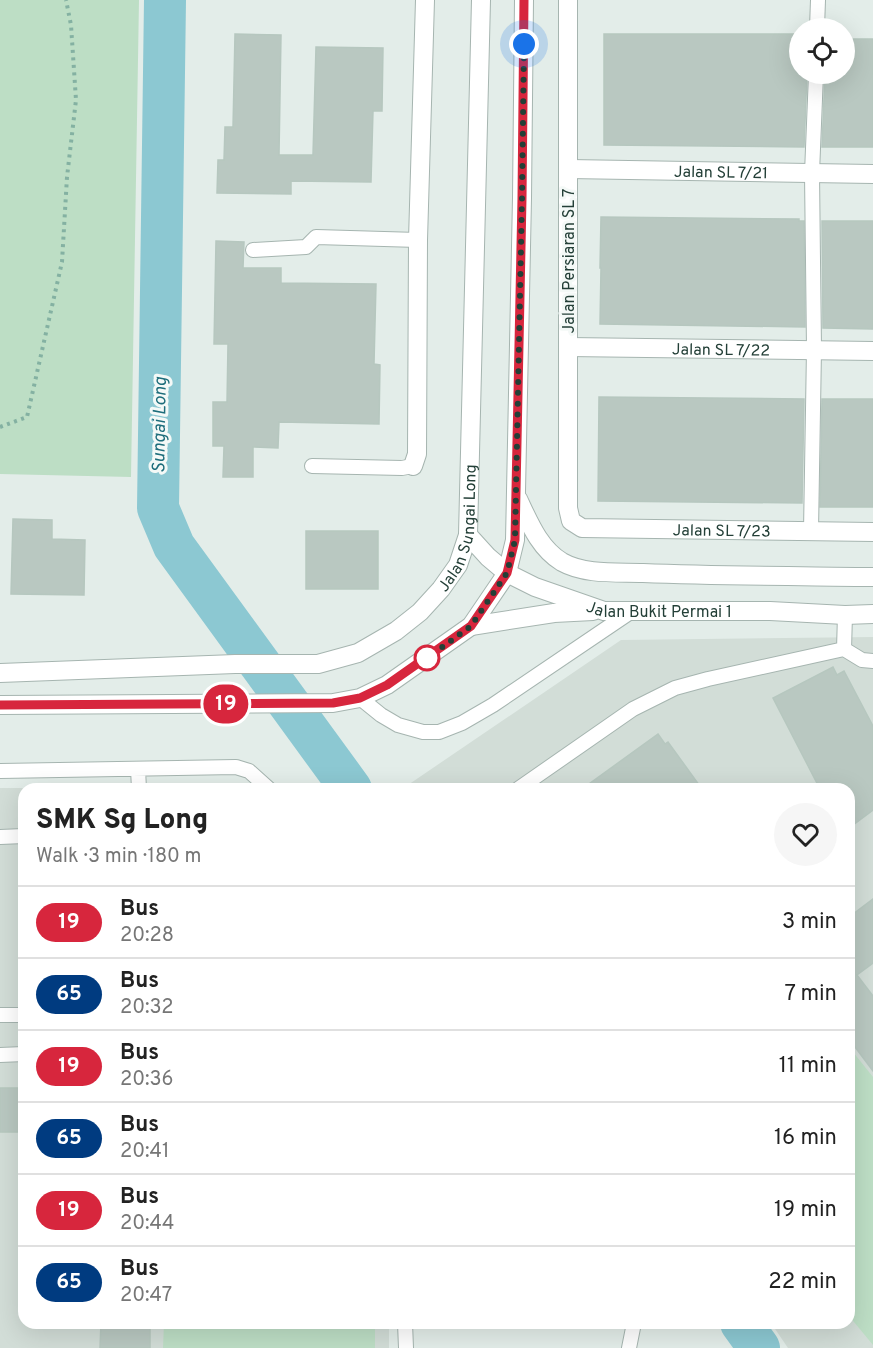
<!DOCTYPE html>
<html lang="en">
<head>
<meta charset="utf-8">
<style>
  body { margin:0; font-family:Overpass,sans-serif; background:#f6f6f6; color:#222; height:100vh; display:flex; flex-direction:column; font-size:22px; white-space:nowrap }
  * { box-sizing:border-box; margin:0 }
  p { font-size:20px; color:#767676 }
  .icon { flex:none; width:33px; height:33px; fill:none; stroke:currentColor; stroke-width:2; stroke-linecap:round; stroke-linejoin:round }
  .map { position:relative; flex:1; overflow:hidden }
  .sheet { position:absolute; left:18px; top:783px; width:837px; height:546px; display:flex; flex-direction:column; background:#fff; border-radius:18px; box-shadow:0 6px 24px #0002 }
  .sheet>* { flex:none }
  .badge { padding:0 12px; border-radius:20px; font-size:21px; line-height:39px }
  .fabs { position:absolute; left:789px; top:18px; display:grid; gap:12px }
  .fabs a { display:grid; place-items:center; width:66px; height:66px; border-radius:50%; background:#fff; box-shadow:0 6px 24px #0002; font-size:30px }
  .you { position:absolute; width:30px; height:30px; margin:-15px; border:4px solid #fff; border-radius:50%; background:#1a73e8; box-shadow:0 0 0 9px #1a73e833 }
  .map>.badge { position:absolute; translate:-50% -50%; box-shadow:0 0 0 3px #fff }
  .round { display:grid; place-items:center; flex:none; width:63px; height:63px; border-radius:32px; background:#f6f6f6 }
  .headline { display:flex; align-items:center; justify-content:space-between; height:102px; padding:0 18px }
  h1 { font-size:28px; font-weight:800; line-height:45px }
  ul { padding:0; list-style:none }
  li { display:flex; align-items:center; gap:18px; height:72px; padding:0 18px; border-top:2px solid #e0e0e0 }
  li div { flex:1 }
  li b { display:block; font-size:22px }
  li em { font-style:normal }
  li .badge { min-width:66px; font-weight:700; text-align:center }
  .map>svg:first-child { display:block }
  .built { fill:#d2ddd7 }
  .green { fill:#bddec5 }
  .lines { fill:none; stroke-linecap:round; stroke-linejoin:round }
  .river { stroke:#8cc8d2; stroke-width:42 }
  .building { fill:#b9c8c1; stroke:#b6c7bf; stroke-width:1.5 }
  .service-casing { stroke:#a6b5b0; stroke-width:16 }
  .minor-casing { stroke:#a6b5b0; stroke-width:20 }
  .tertiary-casing { stroke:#a6b5b0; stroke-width:20 }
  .path { stroke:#84b1a2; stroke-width:4; stroke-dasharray:3 4.5; stroke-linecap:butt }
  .service { stroke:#fff; stroke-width:14 }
  .minor { stroke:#fff; stroke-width:18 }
  .tertiary { stroke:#fff; stroke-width:18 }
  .line-casing { stroke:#fff; stroke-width:14 }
  .line { stroke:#d7263d; stroke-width:9 }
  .walk { stroke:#233f37; stroke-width:6; stroke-dasharray:0 10.8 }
  .stop-dot { fill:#fff; stroke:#d7263d; stroke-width:3 }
  .labels { text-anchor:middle; stroke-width:6; stroke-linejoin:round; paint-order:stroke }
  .street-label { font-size:16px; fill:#233f37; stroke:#f4f9f7 }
  .water-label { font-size:18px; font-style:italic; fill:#1d6d7b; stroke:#f4f9f7 }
</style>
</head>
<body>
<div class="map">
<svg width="873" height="1348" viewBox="0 0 873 1348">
  <rect width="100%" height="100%" fill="#e3ede9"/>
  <path class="built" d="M873 637V1348H788L771 1323H849V789H402L621 640Z
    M0 788H249V789H24V1323H389V1348H0Z"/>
  <path class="green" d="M0 0H139L131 477 0 474Z
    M849 1047 873 1077V1345L849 1316Z
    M164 1323H375V1348H163Z"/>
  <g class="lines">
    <path class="river" d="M165 0 158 508 174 546 351 789
      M741 1323 759 1348"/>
  </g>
  <path class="building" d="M235 34 281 35 279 155H313L316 47 383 48 382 111H373L371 182 291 181V194L217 193 218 160H224L225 127H233Z
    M604 34H800V74H807L804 147 604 145Z
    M844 39H873V147H822L825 74H844Z
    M601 217 799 219V221H804L805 327 600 324 601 268H600Z
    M822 221H873V329L823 328Z
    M216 241 244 242 243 268H281V283L376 284 374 364 380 365 379 424 279 422 278 448 253 447V477H223L224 446H213V402H227L228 344H214Z
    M599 397 804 399 802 503 598 501Z
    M822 399H873V507H820Z
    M13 519 52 520V539L85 540 84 595 11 594Z
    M306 531H378V589H306Z
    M833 667 837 675 844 671 873 726V810L849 828V789H820L773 698Z
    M658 734 665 744 668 742 702 789H582Z
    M873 899V963L857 975 873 996V1071L849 1039V917Z
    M0 1088H24V1132H0Z
    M101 1323H150V1348H100Z"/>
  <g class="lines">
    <defs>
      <path id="service" d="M817 28 818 0
        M253 250 306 247 316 237 418 240
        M312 466 402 468 413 466
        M811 531 814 349 812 173 816 74
        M845 615 844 649 862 660 873 661
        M360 698 381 715 398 725 423 732H439L462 723 493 705 632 611
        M138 769 139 789
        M0 771 236 767 249 771 269 789
        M518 789 633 709 675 688 708 679 844 649
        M0 837 24 836
        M0 1015H24
        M0 1055 24 1054
        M405 1323 406 1348
        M629 1348 634 1323"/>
      <g id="minor">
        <path id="s1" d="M568 0V508L571 521 582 528 873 532"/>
        <path id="s2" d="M569 169 873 174"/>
        <path id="s3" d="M568 347 873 351"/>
        <path d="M413 466 417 454 418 240 425 0"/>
      </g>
      <g id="tertiary">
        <path d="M518 499C529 522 539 548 562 562 585 575 617 572 643 573 720 576 796 576 873 577"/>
        <path id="s4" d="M468 535 488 557 507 573 535 587 604 611H770L845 615 873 614"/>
        <path d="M471 626 554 613 593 611"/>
        <path id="s5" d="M0 673 235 664H318L358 653 396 631 420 612 441 589 458 565 468 535 481 0"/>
        <path d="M0 705 333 703 360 698 387 685 471 626 507 573 515 540 522 198 524 0"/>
      </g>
    </defs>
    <use href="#service" class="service-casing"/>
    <use href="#minor" class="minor-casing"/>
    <use href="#tertiary" class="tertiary-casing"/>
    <path class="path" d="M0 427 27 417 62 262 67 177 76 100 71 25 66 0"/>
    <use href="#service" class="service"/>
    <use href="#minor" class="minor"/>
    <use href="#tertiary" class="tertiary"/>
  </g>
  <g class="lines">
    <defs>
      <path id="line" d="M0 705 333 703 360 698 387 685 471 626 507 573 515 540 522 198 524 0"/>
    </defs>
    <use href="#line" class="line-casing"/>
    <use href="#line" class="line"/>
    <path class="walk" d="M427 658 426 659 471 626 507 573 515 540 522 198 524 44"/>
  </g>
  <circle class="stop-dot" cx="427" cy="658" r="12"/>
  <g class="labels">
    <g class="street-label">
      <text dy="6" stroke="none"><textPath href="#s2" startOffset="152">Jalan SL 7/21</textPath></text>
      <text transform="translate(568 261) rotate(-90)" y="6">Jalan Persiaran SL 7</text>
      <text dy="6" stroke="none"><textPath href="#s3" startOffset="153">Jalan SL 7/22</textPath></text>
      <text dy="6" stroke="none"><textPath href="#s5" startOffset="531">Jalan Sungai Long</textPath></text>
      <text dy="6" stroke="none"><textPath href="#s1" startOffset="674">Jalan SL 7/23</textPath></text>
      <text dy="6" stroke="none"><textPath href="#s4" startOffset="214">Jalan Bukit Permai 1</textPath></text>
    </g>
    <g class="water-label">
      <text transform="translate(159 425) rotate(-89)" y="6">Sungai Long</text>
    </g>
  </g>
</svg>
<div class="fabs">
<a><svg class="icon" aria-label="locate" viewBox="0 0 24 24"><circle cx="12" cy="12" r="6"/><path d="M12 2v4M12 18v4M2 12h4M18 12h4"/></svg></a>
</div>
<div class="you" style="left:524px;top:44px"></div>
<b class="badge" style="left:226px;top:704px;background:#d7263d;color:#fff">19</b>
<section class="sheet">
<div class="headline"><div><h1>SMK Sg Long</h1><p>Walk · 3 min · 180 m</p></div><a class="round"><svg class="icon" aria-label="heart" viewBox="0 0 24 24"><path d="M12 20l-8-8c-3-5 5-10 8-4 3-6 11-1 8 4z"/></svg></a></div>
<ul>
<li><span class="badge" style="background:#d7263d;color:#fff">19</span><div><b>Bus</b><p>20:28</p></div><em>3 min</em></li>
<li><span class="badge" style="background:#003b80;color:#fff">65</span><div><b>Bus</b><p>20:32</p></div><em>7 min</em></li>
<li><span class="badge" style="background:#d7263d;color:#fff">19</span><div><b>Bus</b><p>20:36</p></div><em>11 min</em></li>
<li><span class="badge" style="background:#003b80;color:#fff">65</span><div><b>Bus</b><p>20:41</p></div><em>16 min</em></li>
<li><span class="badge" style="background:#d7263d;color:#fff">19</span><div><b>Bus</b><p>20:44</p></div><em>19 min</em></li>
<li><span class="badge" style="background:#003b80;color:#fff">65</span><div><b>Bus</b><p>20:47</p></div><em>22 min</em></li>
</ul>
</section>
</div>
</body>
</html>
